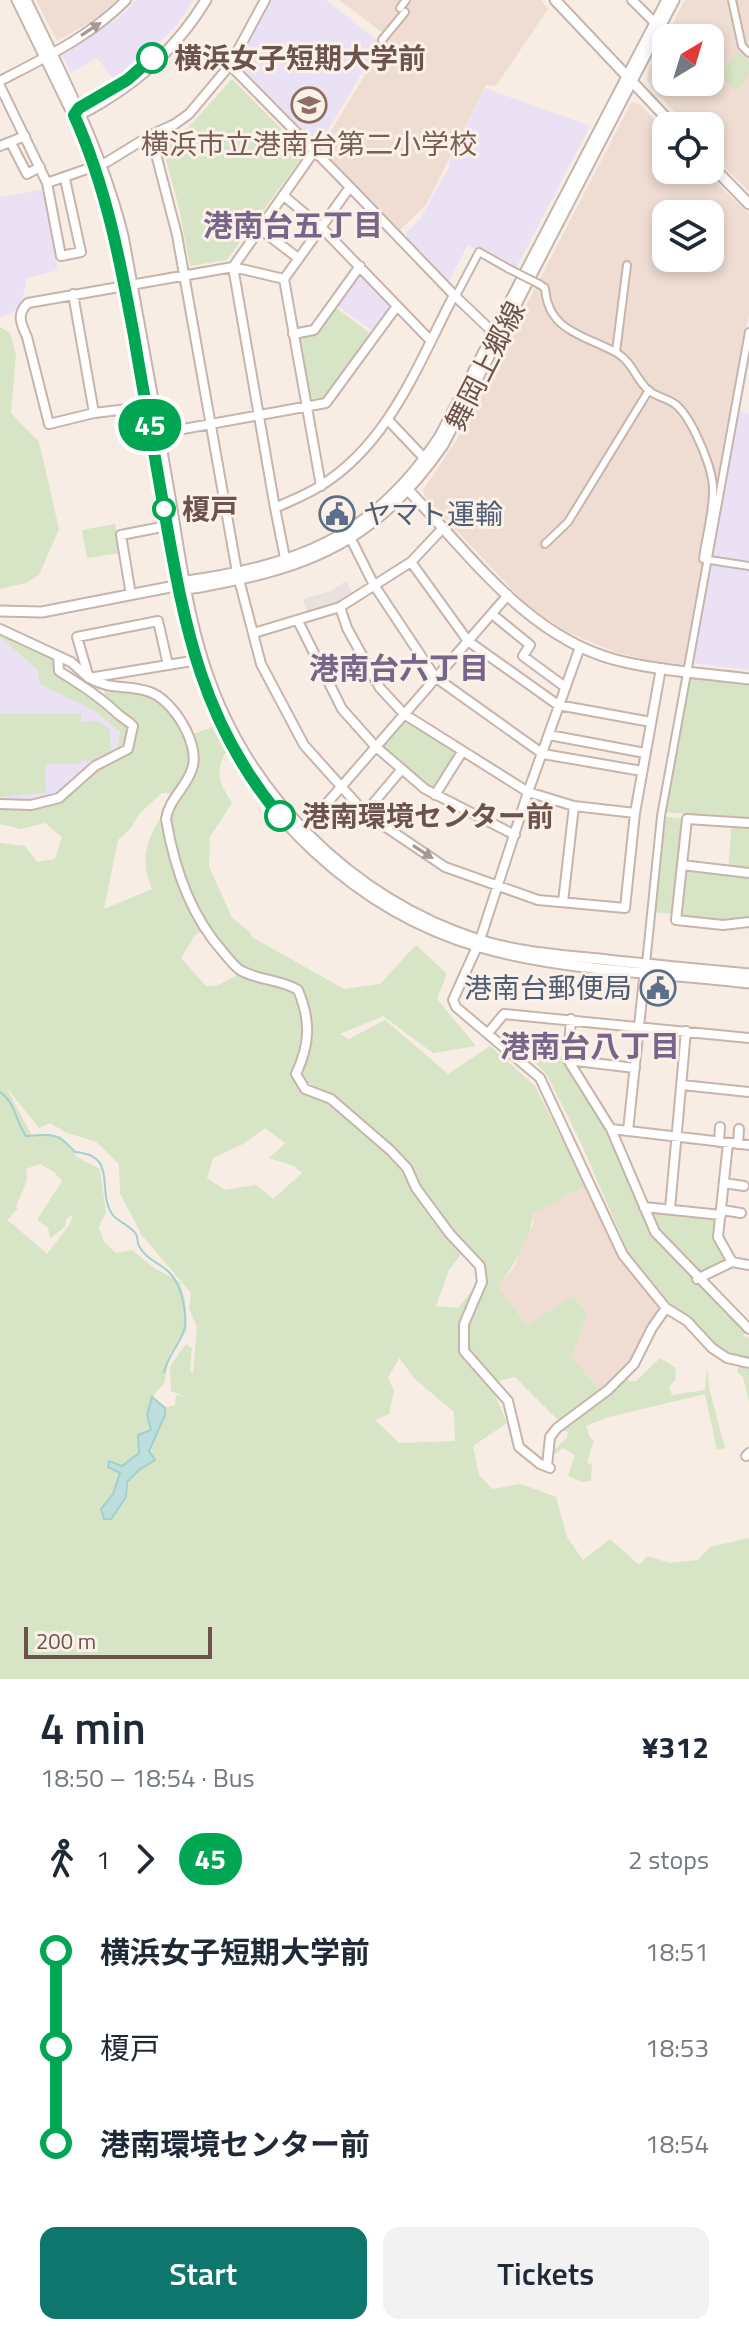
<!DOCTYPE html>
<html lang="en">
<head>
<meta charset="utf-8">
<style>
  body { margin:0; font-family:"Titillium Web","Noto Sans JP",sans-serif; background:#f2f2f3; color:#1f2937; height:100vh; display:flex; flex-direction:column; font-size:30px; white-space:nowrap }
  * { box-sizing:border-box; margin:0 }
  p { font-size:26px; color:#747a83 }
  .icon { flex:none; width:44px; height:44px; fill:none; stroke:currentColor; stroke-width:2; stroke-linecap:round; stroke-linejoin:round }
  .map { position:relative; height:1679px; overflow:hidden }
  .panel { display:flex; flex-direction:column; background:#fff; flex:1 }
  .panel>* { flex:none }
  .badge { padding:0 16px; border-radius:26px; font-size:28px; line-height:52px }
  .needle { width:52px; rotate:38deg }
  .tools { position:absolute; left:652px; top:24px; display:grid; gap:16px }
  .tools a { display:grid; place-items:center; width:72px; height:72px; border-radius:16px; background:#fff; box-shadow:0 4px 12px #0003; font-size:40px }
  .scale { position:absolute; left:24px; bottom:20px; width:188px; box-sizing:border-box; padding-left:8px; border:4px solid #6d534d; border-top:0; font-size:22px; line-height:28px; white-space:nowrap; color:#6d534d; -webkit-text-stroke:6px #fcf1e9; paint-order:stroke }
  .map>.badge { position:absolute; translate:-50% -50%; box-shadow:0 0 0 4px #fff }
  .legs { display:flex; align-items:center; gap:12px; height:88px; padding:0 40px; font-size:26px }
  .legs p { margin-inline-start:auto }
  .summary { display:flex; align-items:center; justify-content:space-between; height:136px; padding:0 40px }
  h1 { font-size:44px; font-weight:600; line-height:60px }
  .action { display:flex; gap:16px; margin-top:auto; padding:16px 40px }
  .action a { flex:1; height:92px; border-radius:16px; background:#0f766e; color:#fff; font-size:32px; font-weight:600; line-height:92px; text-align:center }
  .action a+a { background:#f2f2f3; color:#1f2937 }
  ul { padding:0 40px; list-style:none }
  li { display:flex; align-items:center; gap:28px; height:96px; font-size:30px }
  li i { display:grid; place-items:center; width:12px; height:100%; margin:0 10px; background:currentColor }
  li i::after { content:''; width:20px; height:20px; margin:-10px; border:6px solid; border-radius:50%; background:#fff }
  li p { margin-inline-start:auto }
  li:first-child i { background:linear-gradient(#0000 50%,currentColor 0) }
  li:last-child i { background:linear-gradient(currentColor 50%,#0000 0) }
  .map>svg:first-child { display:block }
  .residential { fill:#efddd3; fill-rule:evenodd }
  .industrial { fill:#e9e1de }
  .education { fill:#eae1f4 }
  .green { fill:#d7e4c5; fill-rule:evenodd }
  .water { fill:#bcdfdd; stroke:#a3cfce; stroke-width:2 }
  .lines { fill:none; stroke-linecap:round; stroke-linejoin:round }
  .stream { stroke:#a3cfce; stroke-width:2 }
  .pedestrian-casing { stroke:#c7b4ac; stroke-width:10 }
  .minor-casing { stroke:#c7b4ac; stroke-width:12 }
  .tertiary-casing { stroke:#c7b4ac; stroke-width:13 }
  .pedestrian { stroke:#fff; stroke-width:6 }
  .minor { stroke:#fff; stroke-width:8 }
  .tertiary { stroke:#fff; stroke-width:9 }
  .pedestrian-bridge-casing { stroke:#c7b4ac; stroke-width:10; stroke-linecap:butt }
  .pedestrian-bridge { stroke:#fff; stroke-width:6 }
  .oneway { fill:#a79894 }
  .line-1-casing { stroke:#fff; stroke-width:18 }
  .line-1 { stroke:#00a651; stroke-width:12 }
  .stop-1-dot { fill:#fff; stroke:#00a651; stroke-width:4 }
  .labels { text-anchor:middle; stroke-width:6; stroke-linejoin:round; paint-order:stroke }
  .stop-label { font-size:28px; font-weight:bold; fill:#6d534d; stroke:#fcf1e9; text-anchor:start }
  .education-label { font-size:28px; fill:#785e54; stroke:#fcf1e9 }
  .street-label { font-size:28px; fill:#6d534d; stroke:#fcf1e9 }
  .service-label { font-size:28px; fill:#4e5e75; stroke:#fcf1e9; text-anchor:start }
  .neighbourhood-label { font-size:30px; font-weight:bold; fill:#77668a; stroke:#fcf1e9 }
</style>
</head>
<body>
<div class="map">
<svg width="749" height="1679" viewBox="0 0 749 1679">
  <rect width="100%" height="100%" fill="#f8ede4"/>
  <path class="residential" d="M36 0H118L99 17 57 41Z
    M339 0H541L548 9 496 86 486 85 426 205 400 230 320 149 383 45V33Z
    M685 0H749V192L710 152V126H687L652 88 647 79 649 69ZM666 38H710V82H666Z
    M631 103 640 104 666 133V170H703L749 214V314L685 665 650 661 615 652 567 632 537 612 521 599 425 497 423 490 456 441ZM666 214H710V258H666Z
    M589 1181 623 1255 666 1308 640 1355 602 1394 572 1357 587 1314 573 1295 527 1326 498 1286 515 1266 522 1244 533 1225 532 1214Z"/>
  <path class="industrial" d="M346 581 353 595 338 605 308 614 303 599 331 591Z"/>
  <path class="education" d="M136 0H193L178 24 141 60 114 80 97 58 71 73 61 53 119 18Z
    M268 0H326L380 43 319 145H315L235 65V61Z
    M485 88 590 126 515 270 468 245 449 281 407 240 406 233 420 219 450 165 449 160Z
    M45 189 58 270 27 278 21 305 11 313 0 317V197Z
    M359 274 392 306 373 331 336 305Z
    M740 410 749 414V561L712 556Z
    M710 564 749 570V670L690 663Z
    M0 637 37 669 40 684 95 711 120 732 117 751 92 761 54 797 0 801Z"/>
  <path class="green" d="M737 52 749 61V75L737 90 719 76Z
    M232 79 305 153 227 260 190 266 178 204 161 142 189 127Z
    M335 307 371 334 325 397 311 399 299 338 315 334Z
    M0 327 10 333 16 354 11 413 39 442 59 529 39 575 26 583 0 589Z
    M115 524 121 553 87 558 82 530Z
    M0 629 59 656V671L105 700 104 687C156 688 160 696 190 735L213 727 226 752C214 772 220 784 232 803L210 837 209 866 232 918 249 931 252 937 344 989 380 984 416 945 447 974 437 999 476 1046 433 1053 383 1016 340 1034 349 1039 385 1020 448 1074 490 1046 535 1086 585 1185 532 1214C534 1234 511 1270 498 1286L527 1326 573 1295 587 1314 572 1357 602 1394 624 1374 629 1381H636L660 1358 676 1368 675 1380 669 1387 672 1395 705 1390 707 1367 709 1388 725 1448 717 1450 705 1394 609 1417 586 1426 590 1438 594 1440 587 1463 592 1464 591 1481 582 1482 568 1476 575 1455 563 1448 554 1455 553 1451 567 1438 568 1432 557 1428 561 1423 515 1377 490 1383 507 1423 473 1446 479 1475 492 1489 521 1484 556 1497 567 1537 583 1560 610 1539 639 1565 647 1556 670 1563 698 1560 710 1547 749 1538V1679H0V843L25 846 37 862 55 859 62 837 45 823 20 829 0 824V806L36 807 57 799 97 765 124 751H117L120 732 95 711 40 684 37 669 0 637ZM162 793 178 794C154 826 135 850 152 889L104 909 118 840 130 829 140 813ZM207 929 241 969 238 975 216 986H206L181 958 195 935ZM305 1076 307 1082C341 1102 387 1138 410 1170 424 1188 434 1209 448 1227 461 1244 484 1258 482 1282L478 1283 458 1308 436 1306 449 1270 465 1249 439 1219 416 1188 407 1168 390 1150 331 1105 311 1097 298 1087ZM6 1087 39 1128 50 1123 65 1132 96 1142 119 1164 120 1193 141 1234 191 1293 189 1308 197 1327 193 1373 190 1370 192 1348 186 1344 170 1366 171 1391 185 1397 176 1395 175 1405 165 1408V1415L149 1451 155 1460 139 1470 126 1482V1497L111 1519H104L101 1509 113 1494 120 1472 108 1467 109 1462 122 1466 140 1453 139 1435 152 1431C146 1411 148 1397 164 1384L170 1353 187 1330 185 1300 180 1282 154 1268 132 1250 116 1253 104 1242 99 1227 106 1212 100 1169 77 1157 61 1136H32ZM265 1128 285 1143 269 1158 294 1166 302 1173 273 1199 256 1185 225 1190 207 1178 213 1158 245 1143ZM40 1164 54 1172 62 1181 37 1220 48 1228 50 1238 65 1227 66 1219 73 1214 70 1224 47 1254 14 1225 7 1221 18 1208 16 1207 27 1180 26 1169ZM399 1358 415 1379 454 1412 455 1441 399 1443 375 1420 389 1414 394 1391 388 1378Z
    M688 675 749 684V820L665 812Z
    M0 714H81V722L98 721 110 730 111 754 92 761 81 760 80 764H45L46 793 0 797Z
    M403 721H407L456 752 457 755 433 790 383 747Z
    M661 816 687 819 683 865 728 870 732 822 749 823V922L676 920 677 914 651 912Z
    M518 1045 568 1057 611 1129 644 1207 721 1215 718 1237 732 1262 698 1278 748 1329 743 1336 749 1338V1402L743 1377 737 1372 741 1361 712 1348 686 1315 674 1308 628 1252 581 1143 547 1075Z"/>
  <path class="water" d="M152 1397 165 1408V1415L149 1451 155 1460 139 1470 127 1482 126 1497 111 1519H104L101 1509 113 1494 120 1473 108 1467 109 1461 122 1466 139 1453 138 1435 151 1430 147 1415Z"/>
  <g class="lines">
    <path class="stream" d="M0 1092C16 1103 15 1121 26 1136 51 1134 58 1132 75 1152 119 1156 96 1189 112 1214 118 1222 131 1226 136 1234 138 1238 137 1243 139 1246 151 1268 172 1260 182 1297 193 1341 174 1338 164 1372"/>
    <defs>
      <path id="pedestrian" d="M732 0 742 46 749 53
        M400 8 406 0
        M382 40 405 12
        M539 284 545 288C548 332 585 335 617 353 632 362 636 379 648 390 656 397 667 398 675 404 691 416 712 466 713 487 714 510 706 536 703 559L749 566
        M458 292 479 252 509 269
        M616 352 627 265
        M545 544 568 522 649 390
        M646 964 661 816 749 332"/>
      <path id="minor" d="M632 0 657 25
        M230 65 265 0
        M0 81C44 58 91 36 126 0
        M0 86 47 183 107 162 151 135 175 124 189 114 230 65 350 187
        M151 135 177 235 237 572 261 664 304 745 365 813 445 867 538 900 625 908 635 813
        M11 143 27 174 40 167
        M0 146 25 136
        M47 183 61 256 81 252 65 179
        M284 196 321 227 430 340
        M260 229 298 258
        M284 279 321 486
        M73 294 94 413
        M293 334 314 330 360 266
        M153 406 94 413 49 424 27 337C21 324 16 314 28 303L233 267 284 279 350 187 455 296 498 337
        M389 421 427 461
        M156 434 326 403 397 306
        M275 508 233 267 315 150
        M351 539 374 585 435 677 543 754 642 771
        M411 562 468 641 558 705 651 722
        M286 563 275 508C290 501 306 495 320 486 389 444 418 364 454 295
        M131 595 121 535 167 526
        M340 607 347 628 380 688 404 714 528 792 574 806
        M492 614 530 645 523 656 565 687
        M298 621 342 709 375 746 425 789 515 835
        M0 629 71 662 89 678 198 660
        M254 633 340 607 411 562 443 528
        M580 647 528 792 480 940 453 1000 456 1007 540 1078 623 1255 666 1308 687 1321 712 1348 727 1358 749 1363
        M168 665 158 621 77 637 89 678C112 691 128 684 150 692 173 700 201 745 192 769 186 788 169 799 166 819 174 867 190 915 223 952 228 958 234 966 240 970 259 981 280 979 298 990 311 1021 310 1044 296 1074L305 1089 331 1099 390 1150 407 1168 416 1188 450 1234 480 1266 482 1282 464 1324V1351L508 1401 519 1447 540 1464 550 1468
        M549 735 645 753
        M435 795 462 752
        M0 804 31 805 59 798 95 766 128 749 133 726C128 720 123 719 118 714 99 696 81 685 59 671L58 656
        M365 813 402 769
        M749 823 687 819 676 920 723 925 749 922
        M301 833 508 595
        M682 865 749 873
        M563 902 574 806 635 813 661 668
        M571 1019 568 1060 635 1068
        M488 1033 504 1014 749 1038
        M568 1060 611 1129
        M682 1085 749 1092
        M628 1131 645 969
        M719 1142 720 1127
        M728 1143 718 1237 732 1262
        M738 1144 739 1129
        M749 1145 611 1129 655 1232 749 1329
        M724 1183 744 1186
        M644 1207 721 1215
        M670 1209 686 1031
        M722 1210 741 1213
        M697 1279 732 1262 749 1265
        M746 1456 749 1453
        M547 1466 550 1437 557 1428 608 1390 634 1364 652 1328 666 1308"/>
      <path id="tertiary" d="M17 0 80 129 105 198 117 241C130 317 144 392 157 468 170 543 179 620 206 692 250 811 358 912 480 947 563 971 662 973 749 983
        M26 0C63 77 102 152 123 236 138 317 153 398 167 480 178 541 185 605 204 664 245 793 350 898 479 940 518 952 559 955 599 959 649 965 699 969 749 974
        M555 0 674 126
        M76 112 104 94
        M76 115C86 113 95 106 104 101 147 75 180 43 206 0
        M710 164 749 204
        M407 489C469 553 526 636 616 660 659 671 705 673 749 679
        M180 582C296 566 374 538 440 436L667 0
        M0 611 42 612 170 587C186 592 208 585 225 582 324 564 385 529 443 445L674 0"/>
    </defs>
    <use href="#pedestrian" class="pedestrian-casing"/>
    <use href="#minor" class="minor-casing"/>
    <use href="#tertiary" class="tertiary-casing"/>
    <use href="#pedestrian" class="pedestrian"/>
    <use href="#minor" class="minor"/>
    <use href="#tertiary" class="tertiary"/>
    <defs>
      <path id="pedestrian-bridge" d="M509 269 539 284"/>
    </defs>
    <use href="#pedestrian-bridge" class="pedestrian-bridge-casing"/>
    <use href="#pedestrian-bridge" class="pedestrian-bridge"/>
  </g>
  <defs><path id="oneway-solid" d="M-6-.8H1V-3.2L6.5 0L1 3.2V.8H-6Z" transform="scale(2)"/></defs>
  <g class="oneway">
    <use href="#oneway-solid" transform="translate(91 29) rotate(-33)"/>
    <use href="#oneway-solid" transform="translate(423 852) rotate(33)"/>
  </g>
  <g class="lines">
    <defs>
      <path id="line-1" d="M152 58 127 80 79 108 74 115C106 186 120 260 134 336 144 396 155 456 165 515 185 630 203 724 280 816"/>
    </defs>
    <use href="#line-1" class="line-1-casing"/>
    <use href="#line-1" class="line-1"/>
  </g>
  <defs>
    <symbol id="school-ring" viewBox="-11 -11 22 22"><circle r="9.5" fill="#fcf1e9" stroke="#8d6e63" stroke-width="1.5"/><path d="M0-5L7-2L0 1L-7-2ZM-4 1L0 2.5L4 1V4Q0 6-4 4Z" fill="#8d6e63"/></symbol>
    <symbol id="civic-ring" viewBox="-11 -11 22 22"><circle r="9.5" fill="#fcf1e9" stroke="#5c6f8a" stroke-width="1.5"/><path d="M-.6-6.5H3V-4.5H.6V-3L4-1V1h2V6H-6V1h2V-1L-.6-3ZM-1.2 2.5V6h2.4V2.5Z" fill="#5c6f8a"/></symbol>
  </defs>
  <g fill-rule="evenodd">
    <use href="#school-ring" x="289" y="85" width="40" height="40"/>
    <use href="#civic-ring" x="317" y="494" width="40" height="40"/>
    <use href="#civic-ring" x="638" y="968" width="40" height="40"/>
  </g>
  <g class="stop-1-dot">
    <circle cx="152" cy="58" r="14"/>
    <circle cx="164" cy="509" r="10"/>
    <circle cx="280" cy="816" r="14"/>
  </g>
  <g class="labels">
    <g class="stop-label">
      <text x="174" y="68">横浜女子短期大学前</text>
      <text x="182" y="519">榎戸</text>
      <text x="302" y="826">港南環境センター前</text>
    </g>
    <g class="education-label">
      <text x="309" y="154">横浜市立港南台第二小学校</text>
    </g>
    <g class="street-label">
      <text transform="translate(485 366) rotate(-63)" y="10">舞岡上郷線</text>
    </g>
    <g class="service-label">
      <text x="363" y="524">ヤマト運輸</text>
      <text x="632" y="998" text-anchor="end">港南台郵便局</text>
    </g>
    <g class="neighbourhood-label">
      <text x="293" y="236">港南台五丁目</text>
      <text x="399" y="679">港南台六丁目</text>
      <text x="590" y="1057">港南台八丁目</text>
    </g>
  </g>
</svg>
<div class="tools">
<a><svg class="needle" viewBox="-14 -14 28 28"><path d="M0-13l5 13h-10z" fill="#e53935"/><path d="M0 13l5-13h-10z" fill="#747a83"/></svg></a>
<a><svg class="icon" aria-label="locate" viewBox="0 0 24 24"><circle cx="12" cy="12" r="6"/><path d="M12 2v4M12 18v4M2 12h4M18 12h4"/></svg></a>
<a><svg class="icon" aria-label="layers" viewBox="0 0 24 24"><path d="M12 4l9 5-9 5-9-5zM3 14l9 5 9-5"/></svg></a>
</div>
<div class="scale">200 m</div>
<b class="badge" style="left:150px;top:425px;background:#00a651;color:#fff">45</b>
</div>
<section class="panel">
<div class="summary"><div><h1>4 min</h1><p>18:50 – 18:54 · Bus</p></div><b>¥312</b></div>
<div class="legs"><svg class="icon" aria-label="walk" viewBox="0 0 24 24"><circle cx="13" cy="4" r="2"/><path d="M13 8l-2 6 4 7M11 14l-3 7M7 12l3-4h3l4 4"/></svg>1<svg class="icon" aria-label="forward" viewBox="0 0 24 24"><path d="M9 5l7 7-7 7"/></svg><b class="badge" style="background:#00a651;color:#fff">45</b><p>2 stops</p></div>
<ul>
<li><i style="color:#00a651"></i><b>横浜女子短期大学前</b><p>18:51</p></li>
<li><i style="color:#00a651"></i><span>榎戸</span><p>18:53</p></li>
<li><i style="color:#00a651"></i><b>港南環境センター前</b><p>18:54</p></li>
</ul>
<div class="action"><a>Start</a><a>Tickets</a></div>
</section>
</body>
</html>
